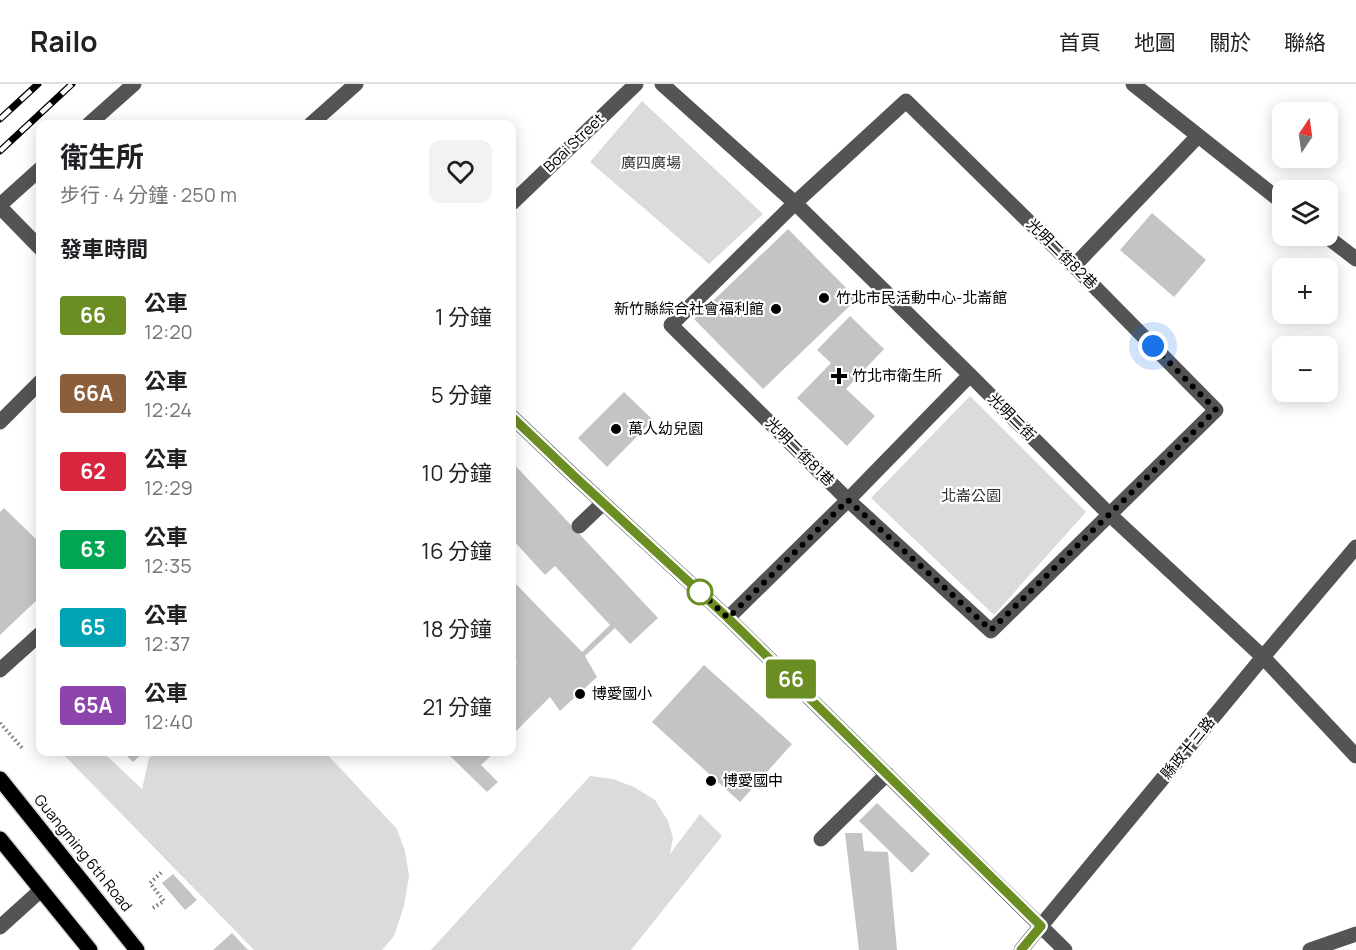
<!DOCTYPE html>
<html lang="zh-TW">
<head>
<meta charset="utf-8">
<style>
  body { margin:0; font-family:Manrope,"Noto Sans TC",sans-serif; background:#f2f2f2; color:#202124; height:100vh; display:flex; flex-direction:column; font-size:22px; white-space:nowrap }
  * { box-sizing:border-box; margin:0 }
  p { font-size:20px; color:#757577 }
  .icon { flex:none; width:33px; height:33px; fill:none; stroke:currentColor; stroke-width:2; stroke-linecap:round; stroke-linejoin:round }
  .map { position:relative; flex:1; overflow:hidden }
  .panel { position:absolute; left:36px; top:36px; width:480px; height:636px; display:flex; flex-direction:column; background:#fff; border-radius:12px; box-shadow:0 3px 15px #0003 }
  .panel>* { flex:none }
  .badge { padding:0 12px; border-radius:4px; font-size:21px; line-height:39px }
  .needle { width:39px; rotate:13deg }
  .tools { position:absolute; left:1272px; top:18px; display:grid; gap:12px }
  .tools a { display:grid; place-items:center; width:66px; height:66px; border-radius:12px; background:#fff; box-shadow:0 3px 15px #0003; font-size:30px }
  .you { position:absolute; width:30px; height:30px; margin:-15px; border:4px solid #fff; border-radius:50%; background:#1a73e8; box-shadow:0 0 0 9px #1a73e833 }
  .map>.badge { position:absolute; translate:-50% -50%; box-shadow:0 0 0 3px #fff }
  h2 { padding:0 24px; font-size:22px; line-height:54px }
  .round { display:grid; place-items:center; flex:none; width:63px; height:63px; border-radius:12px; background:#f2f2f2 }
  .head { display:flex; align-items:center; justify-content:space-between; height:102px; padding:0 24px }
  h1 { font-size:28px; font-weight:700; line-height:45px }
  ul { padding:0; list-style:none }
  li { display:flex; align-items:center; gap:18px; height:78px; padding:0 24px }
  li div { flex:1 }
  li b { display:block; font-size:22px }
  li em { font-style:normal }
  li .badge { min-width:66px; font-weight:700; text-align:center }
  header { display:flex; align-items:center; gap:36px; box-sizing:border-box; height:84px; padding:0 30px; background:#fff; border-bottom:2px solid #e0e0e0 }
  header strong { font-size:28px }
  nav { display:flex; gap:33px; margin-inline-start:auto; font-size:21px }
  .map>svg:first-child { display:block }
  .green { fill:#dbdbdb }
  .building { fill:#c4c4c4 }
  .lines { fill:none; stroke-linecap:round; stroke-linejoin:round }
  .major-casing { stroke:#dbdbdb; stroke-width:18 }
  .path { stroke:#767676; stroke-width:4; stroke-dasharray:1.5 3; stroke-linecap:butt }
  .minor { stroke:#545454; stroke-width:15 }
  .major { stroke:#000; stroke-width:15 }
  .rail-casing { stroke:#000; stroke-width:7 }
  .rail { stroke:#fff; stroke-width:4.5; stroke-dasharray:14; stroke-linecap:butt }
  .line-casing { stroke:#fff; stroke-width:14 }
  .line { stroke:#6b8e23; stroke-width:9 }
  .walk { stroke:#000; stroke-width:6; stroke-dasharray:0 10.8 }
  .poi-dot { fill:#000; stroke:#fff; stroke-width:2 }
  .stop-dot { fill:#fff; stroke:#6b8e23; stroke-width:3 }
  .labels { text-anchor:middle; stroke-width:4.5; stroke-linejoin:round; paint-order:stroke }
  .street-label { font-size:15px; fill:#000; stroke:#fff }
  .park-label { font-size:15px; fill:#323232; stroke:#fff }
  .poi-label { font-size:15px; fill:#000; stroke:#fff; text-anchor:start }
</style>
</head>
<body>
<header>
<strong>Railo</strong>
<nav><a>首頁</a><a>地圖</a><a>關於</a><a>聯絡</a></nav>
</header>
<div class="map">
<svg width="1356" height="866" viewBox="0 0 1356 866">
  <rect width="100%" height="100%" fill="#fff"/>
  <path class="green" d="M642 17 763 130 709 180 590 78Z
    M970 312 1086 428 994 531 871 414Z
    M61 668H103L142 705 149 674 155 668H325L397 745 405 767 409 792 404 822 394 852 382 866H254Z
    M590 692 613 695 634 703 655 716 668 737 673 754 670 770 700 730 722 752 631 866H431Z"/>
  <path class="building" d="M1152 129 1206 176 1174 213 1120 166Z
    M788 145 857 215 763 305 694 235Z
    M850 232 884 265 846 305 875 332 847 362 797 314 831 279 817 266Z
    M624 308 653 336 607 383 578 354Z
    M512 378 658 534 630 560 615 544 585 572 597 593 560 627 550 613 512 651V584L517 579 512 574V496L582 568 610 541 555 482 545 491 512 455Z
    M4 424 40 459V513L0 551V428Z
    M704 581 792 660 740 718 652 638Z
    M123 668H144L133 678Z
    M446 668H495L481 681 498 698 487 708Z
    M877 719 930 770 912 789 859 737Z
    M845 749H862L864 767 888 768 897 866H859Z
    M173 790 197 816 185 826 162 799Z
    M232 849 248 866H213Z"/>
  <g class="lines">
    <defs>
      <path id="major" d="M0 695 137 866
        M0 755 90 866"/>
    </defs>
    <use href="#major" class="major-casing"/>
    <path class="path" d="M0 639 23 665
      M153 824 164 817 150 799 163 787"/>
    <path class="minor" d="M662 0 795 119 970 291 1109 430 1263 573 1356 672
      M1133 0 1282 118
      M906 17 1074 182 1216 326 991 547 848 416 671 241 795 119Z
      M89 40 134 0
      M311 40 356 0
      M512 119 636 0
      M0 121 40 85
      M0 123 40 164
      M1326 152 1356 175
      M1074 182 1198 52
      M512 333 574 392 728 534 1065 866
      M0 338 40 298
      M579 442 603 419
      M728 534 848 416 970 291
      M0 586 40 550
      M821 755 887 690
      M0 843 41 806
      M1021 866 1263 573 1356 463
      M1310 866 1356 850"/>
    <use href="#major" class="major"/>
    <defs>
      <path id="rail" d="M0 35 38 0
        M0 67 72 0"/>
    </defs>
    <use href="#rail" class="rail-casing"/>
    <use href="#rail" class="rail"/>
  </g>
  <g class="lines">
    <defs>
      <path id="line" d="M512 333 574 392 728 534 1041 842 1021 866"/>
    </defs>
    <use href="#line" class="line-casing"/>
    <use href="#line" class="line"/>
    <path class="walk" d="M700 508 697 505 728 534 848 416 991 546 1216 326 1153 262"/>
  </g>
  <g class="poi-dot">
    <circle cx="824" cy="214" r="6"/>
    <circle cx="776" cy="225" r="6"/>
    <path d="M836 283h6v6h6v6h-6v6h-6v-6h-6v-6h6z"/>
    <circle cx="616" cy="345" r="6"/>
    <circle cx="580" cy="610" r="6"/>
    <circle cx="711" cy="697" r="6"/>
  </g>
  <circle class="stop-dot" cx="700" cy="508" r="12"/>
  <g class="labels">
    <g class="street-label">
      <text transform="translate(574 59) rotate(-44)" y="5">Boai Street</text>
      <text transform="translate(1062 170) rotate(45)" y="5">光明二街82巷</text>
      <text transform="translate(1012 333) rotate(45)" y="5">光明二街</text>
      <text transform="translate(800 368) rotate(45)" y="5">光明二街81巷</text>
      <text transform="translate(1188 664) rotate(-51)" y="5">縣政十三路</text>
      <text transform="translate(83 769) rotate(51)" y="5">Guangming 6th Road</text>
    </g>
    <g class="park-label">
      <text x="651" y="84">廣四廣場</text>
      <text x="971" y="417">北崙公園</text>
    </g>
    <g class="poi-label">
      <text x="836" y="219">竹北市民活動中心-北崙館</text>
      <text x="764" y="230" text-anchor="end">新竹縣綜合社會福利館</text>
      <text x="852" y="297">竹北市衛生所</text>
      <text x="628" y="350">萬人幼兒園</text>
      <text x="592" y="615">博愛國小</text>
      <text x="723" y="702">博愛國中</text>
    </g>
  </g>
</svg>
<div class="tools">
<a><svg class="needle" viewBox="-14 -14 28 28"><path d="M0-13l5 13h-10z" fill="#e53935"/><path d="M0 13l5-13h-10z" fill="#757577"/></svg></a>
<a><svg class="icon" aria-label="layers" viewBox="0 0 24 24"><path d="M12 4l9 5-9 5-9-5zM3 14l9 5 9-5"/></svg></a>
<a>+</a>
<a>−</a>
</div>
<div class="you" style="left:1153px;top:262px"></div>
<b class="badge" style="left:791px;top:595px;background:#6b8e23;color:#fff">66</b>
<section class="panel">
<div class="head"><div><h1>衛生所</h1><p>步行 · 4 分鐘 · 250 m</p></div><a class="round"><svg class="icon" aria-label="heart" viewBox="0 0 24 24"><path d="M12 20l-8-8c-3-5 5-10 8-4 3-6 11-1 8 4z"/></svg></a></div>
<h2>發車時間</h2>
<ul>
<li><span class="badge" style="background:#6b8e23;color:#fff">66</span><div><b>公車</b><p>12:20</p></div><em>1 分鐘</em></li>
<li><span class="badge" style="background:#8b5e3c;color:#fff">66A</span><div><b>公車</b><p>12:24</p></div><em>5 分鐘</em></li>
<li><span class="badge" style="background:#d7263d;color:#fff">62</span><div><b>公車</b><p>12:29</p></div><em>10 分鐘</em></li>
<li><span class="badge" style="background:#00a651;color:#fff">63</span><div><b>公車</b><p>12:35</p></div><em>16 分鐘</em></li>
<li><span class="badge" style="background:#00a3b4;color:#fff">65</span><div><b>公車</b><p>12:37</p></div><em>18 分鐘</em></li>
<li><span class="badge" style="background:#8e44ad;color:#fff">65A</span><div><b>公車</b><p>12:40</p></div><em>21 分鐘</em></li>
</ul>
</section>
</div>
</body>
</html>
